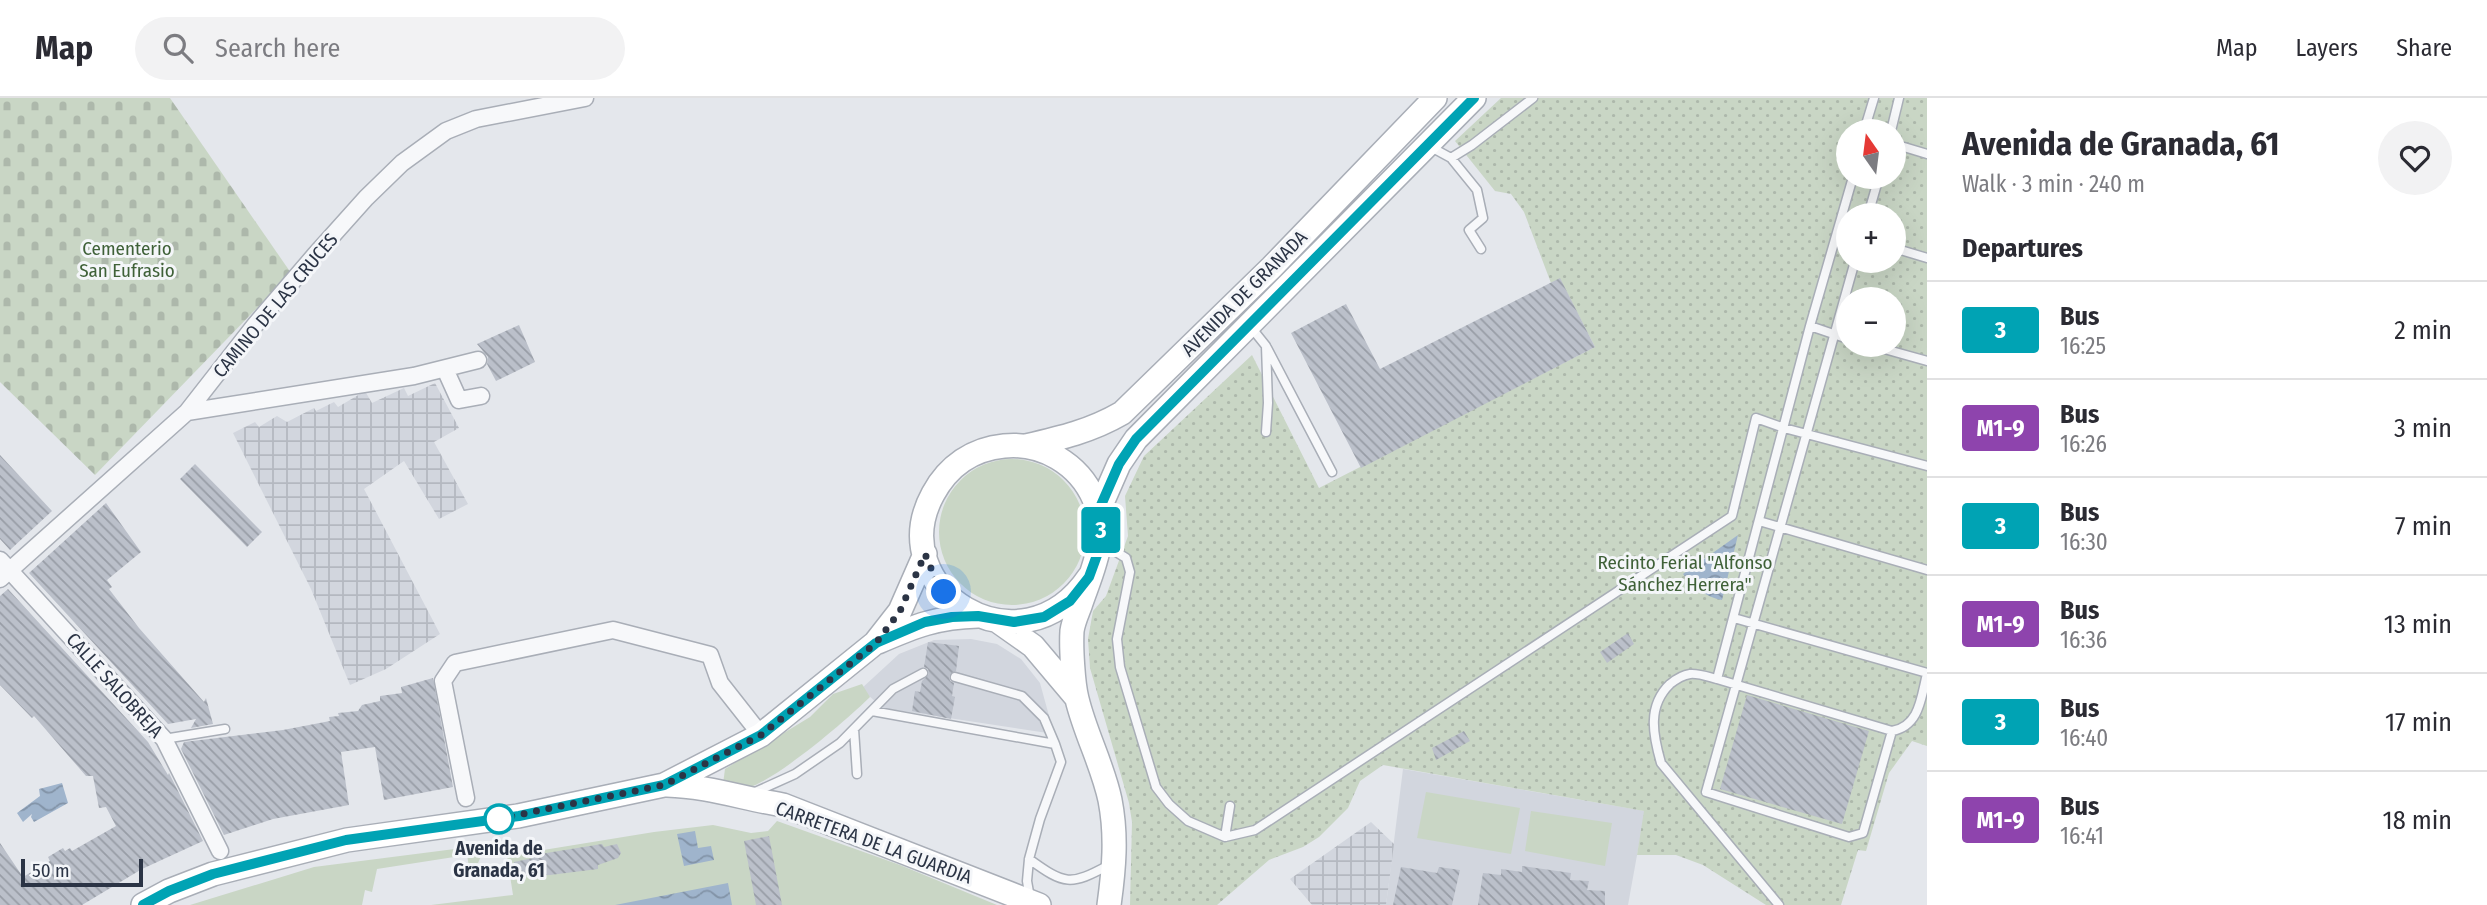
<!DOCTYPE html>
<html lang="en">
<head>
<meta charset="utf-8">
<style>
  body { margin:0; font-family:"Fira Sans Condensed",sans-serif; background:#f2f2f3; color:#2b2b33; height:100vh; display:flex; flex-direction:column; font-size:26px; white-space:nowrap }
  * { box-sizing:border-box; margin:0 }
  p { font-size:23px; color:#7c7c81 }
  .icon { flex:none; width:38px; height:38px; fill:none; stroke:currentColor; stroke-width:2; stroke-linecap:round; stroke-linejoin:round }
  .map { position:relative; flex:1; overflow:hidden }
  .panel { display:flex; flex-direction:column; background:#fff; width:560px }
  .panel>* { flex:none }
  .badge { padding:0 14px; border-radius:5px; font-size:24px; line-height:46px }
  .needle { width:46px; rotate:346deg }
  .buttons { position:absolute; left:1836px; top:21px; display:grid; gap:14px }
  .buttons a { display:grid; place-items:center; width:70px; height:70px; border-radius:50%; background:#fff; box-shadow:0 7px 28px #0002; font-size:35px }
  .scale { position:absolute; left:21px; bottom:18px; width:122px; box-sizing:border-box; padding-left:7px; border:4px solid #2b3445; border-top:0; font-size:19px; line-height:24px; white-space:nowrap; color:#2b3445; -webkit-text-stroke:5px #f4f6f9; paint-order:stroke }
  .you { position:absolute; width:35px; height:35px; margin:-18px; border:5px solid #fff; border-radius:50%; background:#1a73e8; box-shadow:0 0 0 10px #1a73e833 }
  .map>.badge { position:absolute; translate:-50% -50%; box-shadow:0 0 0 4px #fff }
  h2 { padding:0 35px; font-size:26px; line-height:63px }
  .round { display:grid; place-items:center; flex:none; width:74px; height:74px; border-radius:37px; background:#f2f2f3 }
  .head { display:flex; align-items:center; justify-content:space-between; height:119px; padding:0 35px }
  h1 { font-size:33px; font-weight:700; line-height:52px }
  ul { padding:0; list-style:none }
  li { display:flex; align-items:center; gap:21px; height:98px; padding:0 35px; border-top:2px solid #e1e1e2 }
  li div { flex:1 }
  li b { display:block; font-size:26px }
  li em { font-style:normal }
  li .badge { min-width:77px; font-weight:700; text-align:center }
  header { display:flex; align-items:center; gap:42px; box-sizing:border-box; height:98px; padding:0 35px; background:#fff; border-bottom:2px solid #e1e1e2 }
  header strong { font-size:33px }
  nav { display:flex; gap:38px; margin-inline-start:auto; font-size:24px }
  .search { width:490px; height:63px; background:#f2f2f3; display:flex; align-items:center; gap:18px; box-sizing:border-box; padding:0 24px; border-radius:38px; color:#7c7c81; font-size:26px }
  main { display:flex; flex:1; min-height:0 }
  .map>svg:first-child { display:block }
  .built { fill:#d2d6de }
  .industrial { fill:url(#industrial-grid) }
  .green { fill:#c9d6c5 }
  .cemetery { fill:url(#cemetery-stones) }
  .park { fill:url(#park-dots); fill-rule:evenodd }
  .water { fill:url(#water-waves) }
  .building { fill:url(#building-back-hatch) }
  .lines { fill:none; stroke-linecap:round; stroke-linejoin:round }
  .lane-casing { stroke:#a9aeb7; stroke-width:11 }
  .street-casing { stroke:#a9aeb7; stroke-width:19 }
  .secondary-casing { stroke:#a9aeb7; stroke-width:26 }
  .lane { stroke:#f7f8fa; stroke-width:8 }
  .street { stroke:#f7f8fa; stroke-width:16 }
  .secondary { stroke:#fff; stroke-width:23 }
  .line-casing { stroke:#fff; stroke-width:16 }
  .line { stroke:#00a3b4; stroke-width:10 }
  .walk { stroke:#2b3445; stroke-width:7; stroke-dasharray:0 12.6 }
  .stop-dot { fill:#fff; stroke:#00a3b4; stroke-width:3.5 }
  .labels { text-anchor:middle; stroke-width:6; stroke-linejoin:round; paint-order:stroke }
  .park-label { font-size:19px; fill:#3f6138; stroke:#f4f6f9 }
  .street-label { font-size:19px; fill:#2b3445; stroke:#f4f6f9 }
  .stop-label { font-size:19px; font-weight:bold; fill:#2b3445; stroke:#f4f6f9 }
</style>
</head>
<body>
<header>
<strong>Map</strong>
<div class="search"><svg class="icon" aria-label="search" viewBox="0 0 24 24"><circle cx="10" cy="10" r="6"/><path d="M15 15l6 6"/></svg>Search here</div>
<nav><a>Map</a><a>Layers</a><a>Share</a></nav>
</header>
<main>
<div class="map">
<svg width="1927" height="807" viewBox="0 0 1927 807">
  <defs>
    <pattern id="industrial-grid" width="8" height="8" patternUnits="userSpaceOnUse" patternTransform="scale(1.75)"><rect width="8" height="8" fill="#d2d6de"/><path d="M0 4h8M4 0v8" fill="none" stroke="#b4b8c0"/></pattern>
    <pattern id="cemetery-stones" width="16" height="16" patternUnits="userSpaceOnUse" patternTransform="scale(1.75)"><rect width="16" height="16" fill="#c9d6c5"/><path d="M2 7V4a2 2 0 0 1 4 0v3zM10 15v-3a2 2 0 0 1 4 0v3z" fill="#adb8ab"/></pattern>
    <pattern id="park-dots" width="8" height="8" patternUnits="userSpaceOnUse" patternTransform="scale(1.75)"><rect width="8" height="8" fill="#c9d6c5"/><path d="M2 2h.1M6 6h.1" fill="none" stroke="#adb8ab" stroke-width="1.8" stroke-linecap="round"/></pattern>
    <pattern id="water-waves" width="16" height="10" patternUnits="userSpaceOnUse" patternTransform="scale(1.75)"><rect width="16" height="10" fill="#9fb4cc"/><path d="M0 5q4-4 8 0t8 0" fill="none" stroke="#8293a7"/></pattern>
    <pattern id="building-back-hatch" width="6" height="6" patternUnits="userSpaceOnUse" patternTransform="scale(1.75)"><rect width="6" height="6" fill="#bbc0ca"/><path d="M-1 5l2 2M0 0l6 6M5-1l2 2" fill="none" stroke="#989da6"/></pattern>
  </defs>
  <rect width="100%" height="100%" fill="#e4e7ec"/>
  <path class="built" d="M971 541 997 546 1021 561 1040 585 1054 636 883 610 861 591 899 556 934 542Z
    M1403 671 1645 713 1628 807H1386Z"/>
  <path class="industrial" d="M435 285 459 330 434 344 468 406 439 421 404 363 364 391 440 536 386 571 350 587 311 491 233 335 255 324 259 329 277 318 287 324 314 310 316 313 334 304 338 309 365 293 372 305 404 290 408 298Z
    M1371 724 1394 746 1386 807H1312L1290 781Z"/>
  <path class="green" d="M939 434a73 73 0 1 1 146 0a73 73 0 1 1-146 0Z
    M862 586 870 599C849 620 765 693 738 692 733 692 727 687 723 686L725 671 810 619 833 596Z
    M1426 694 1520 710 1511 756 1417 740Z
    M1531 713 1612 725 1605 768 1525 753Z
    M777 723 900 767 997 807H431L513 797 507 758 654 734 713 727 751 735 768 733Z
    M486 747 478 765 469 769 467 757 377 771 372 794 365 792 362 807H190L314 769Z"/>
  <path class="cemetery" d="M0 0H170L291 175 95 377 0 284Z"/>
  <path class="park" d="M1501 0H1927V648L1912 643 1889 675 1866 753 1858 752 1841 807H1766L1703 767 1676 757H1637L1644 713 1383 667 1360 683 1348 710 1319 739 1303 749 1269 762 1217 807H1130L1132 724 1129 705 1090 570 1088 541 1093 513 1106 498 1128 438 1125 398 1144 358 1252 257 1319 390 1595 249 1560 181 1551 185 1524 114 1511 96 1495 93 1455 43ZM1848 33H1894V79H1848ZM1848 117H1894V163H1848ZM1848 201H1894V247H1848Z"/>
  <path class="water" d="M1738 437 1722 502C1707 500 1692 488 1683 476Z
    M62 685 68 705 34 724 31 719 32 716 23 724 17 715 40 698 39 691Z
    M695 733 698 750 711 748 714 762 684 768 677 736Z
    M728 785 732 807H615Z"/>
  <path class="building" d="M1560 180 1595 249 1361 370 1291 235 1346 206 1380 271Z
    M519 227 535 264 496 283 487 266 488 259 477 246Z
    M0 357 52 413 10 452 0 441Z
    M195 366 262 434 247 449 180 381Z
    M106 405 141 454 107 482 112 489 109 491 139 530 204 604 206 600 213 626 191 630 196 621 168 626 29 475Z
    M8 491 148 644 168 677 169 675 203 743 142 771 82 807H0V745L23 779 50 763 48 759 63 750 65 753 70 750 72 753 116 728 106 709 99 710 93 678H86L34 618 32 620 0 587V498Z
    M1628 535 1634 546 1607 565 1600 554Z
    M928 544 959 548 956 573 949 578 950 583 954 585 952 598 955 599 951 621 912 613 915 593 920 594 922 583 929 576 928 571 924 569Z
    M433 580 453 689 384 702 375 649 341 654 349 707 273 721 224 737 181 651 184 644 283 632 330 623 329 619 339 618 338 615 358 613 362 607 380 603V598L402 595 401 589Z
    M1747 597 1869 633 1842 726 1720 691Z
    M1464 633 1470 643 1436 662 1432 650Z
    M769 738 782 807H756L744 743Z
    M602 746 604 749 617 746 621 755 618 760 598 767V771L550 777 515 778 514 764 533 760 534 757Z
    M1522 768 1571 775 1570 782 1589 783 1587 792 1605 793V807H1478L1483 775 1501 777V771L1522 774Z
    M1401 769 1437 775 1439 769 1460 772 1452 807H1393Z"/>
  <g class="lines">
    <defs>
      <path id="lane" d="M1864 33 1874 0
        M1891 33 1899 0
        M1894 46 1927 56
        M1429 48 1451 60 1472 47 1533 0
        M1451 60 1477 92 1483 120 1469 132 1481 151
        M1868 117 1879 79
        M1894 150 1927 160
        M1855 163 1706 694 1849 739 1863 735 1892 633
        M1250 228 1266 248 1268 305 1266 334
        M1810 228 1848 241
        M1870 247 1927 263
        M1266 248 1332 374
        M1759 423 1927 472
        M1100 449 1113 452 1126 460 1130 474 1117 541 1120 569 1156 689 1169 706 1188 723 1225 739 1255 732 1732 418 1756 320 1784 330 1927 368
        M1734 520 1927 575
        M955 579 1022 598 1044 620 1055 646
        M1717 581 1810 228 1853 79
        M872 613 1055 646 1061 664 1040 721 1029 761 1027 783 1030 800
        M854 631 857 676
        M164 641 225 631
        M753 695 795 676 840 645 893 591 923 575
        M1225 739 1230 708
        M1029 761C1065 787 1070 788 1109 767
        M1779 807 1661 665C1653 637 1647 608 1670 586 1675 582 1683 577 1690 576 1698 575 1709 579 1717 581L1892 633C1920 628 1921 599 1927 576"/>
      <path id="street" d="M445 271 459 302 481 298
        M187 314 414 278 478 262
        M0 462 164 641 220 753
        M0 481 187 314 255 227 315 157 366 100 402 65 446 33 476 21 585 0
        M466 700 443 583 455 565 613 532 710 557 720 585 761 637"/>
      <path id="secondary" d="M1026 348C1061 340 1091 333 1122 315L1272 169 1435 0
        M1098 414 1119 366 1136 341 1474 0
        M1089 479C1021 580 881 491 933 396 948 368 973 351 1004 348 1042 344 1079 366 1094 401 1110 439 1092 472 1080 508 1077 516 1073 525 1072 533 1071 549 1073 586 1077 601 1085 635 1103 668 1110 702 1117 738 1114 771 1109 807
        M999 524 1033 548 1076 599
        M878 544C915 528 937 519 978 518
        M667 687C707 688 745 701 783 707L1039 807
        M143 807 169 793 213 776 347 742 518 718 664 687 761 637 875 545 900 513 925 456"/>
    </defs>
    <use href="#lane" class="lane-casing"/>
    <use href="#street" class="street-casing"/>
    <use href="#secondary" class="secondary-casing"/>
    <use href="#lane" class="lane"/>
    <use href="#street" class="street"/>
    <use href="#secondary" class="secondary"/>
  </g>
  <g class="lines">
    <defs>
      <path id="line" d="M143 807 169 793 213 776 346 742 519 718 664 687 761 637 876 545 925 524 952 519 978 518 1014 524 1044 519 1070 503 1089 479 1100 449 1101 432 1098 414 1119 366 1136 341 1474 0"/>
    </defs>
    <use href="#line" class="line-casing"/>
    <use href="#line" class="line"/>
    <path class="walk" d="M499 721 493 722 664 687 761 637 876 545 900 513 925 456 936 482 944 494"/>
  </g>
  <circle class="stop-dot" cx="499" cy="721" r="14"/>
  <g class="labels">
    <g class="park-label">
      <text x="127" y="157">Cementerio<tspan x="127" dy="22">San Eufrasio</tspan></text>
      <text x="1685" y="471">Recinto Ferial "Alfonso<tspan x="1685" dy="22">Sánchez Herrera"</tspan></text>
    </g>
    <g class="street-label">
      <text transform="translate(1244 195) rotate(-45)" y="7">AVENIDA DE GRANADA</text>
      <text transform="translate(275 207) rotate(-50)" y="7">CAMINO DE LAS CRUCES</text>
      <text transform="translate(115 587) rotate(48)" y="7">CALLE SALOBREJA</text>
      <text transform="translate(874 744) rotate(20)" y="7">CARRETERA DE LA GUARDIA</text>
    </g>
    <g class="stop-label">
      <text x="499" y="757">Avenida de<tspan x="499" dy="22">Granada, 61</tspan></text>
    </g>
  </g>
</svg>
<div class="buttons">
<a><svg class="needle" viewBox="-14 -14 28 28"><path d="M0-13l5 13h-10z" fill="#e53935"/><path d="M0 13l5-13h-10z" fill="#7c7c81"/></svg></a>
<a>+</a>
<a>−</a>
</div>
<div class="scale">50 m</div>
<div class="you" style="left:944px;top:494px"></div>
<b class="badge" style="left:1101px;top:432px;background:#00a3b4;color:#fff">3</b>
</div>
<section class="panel">
<div class="head"><div><h1>Avenida de Granada, 61</h1><p>Walk · 3 min · 240 m</p></div><a class="round"><svg class="icon" aria-label="heart" viewBox="0 0 24 24"><path d="M12 20l-8-8c-3-5 5-10 8-4 3-6 11-1 8 4z"/></svg></a></div>
<h2>Departures</h2>
<ul>
<li><span class="badge" style="background:#00a3b4;color:#fff">3</span><div><b>Bus</b><p>16:25</p></div><em>2 min</em></li>
<li><span class="badge" style="background:#8e44ad;color:#fff">M1-9</span><div><b>Bus</b><p>16:26</p></div><em>3 min</em></li>
<li><span class="badge" style="background:#00a3b4;color:#fff">3</span><div><b>Bus</b><p>16:30</p></div><em>7 min</em></li>
<li><span class="badge" style="background:#8e44ad;color:#fff">M1-9</span><div><b>Bus</b><p>16:36</p></div><em>13 min</em></li>
<li><span class="badge" style="background:#00a3b4;color:#fff">3</span><div><b>Bus</b><p>16:40</p></div><em>17 min</em></li>
<li><span class="badge" style="background:#8e44ad;color:#fff">M1-9</span><div><b>Bus</b><p>16:41</p></div><em>18 min</em></li>
</ul>
</section>
</main>
</body>
</html>
